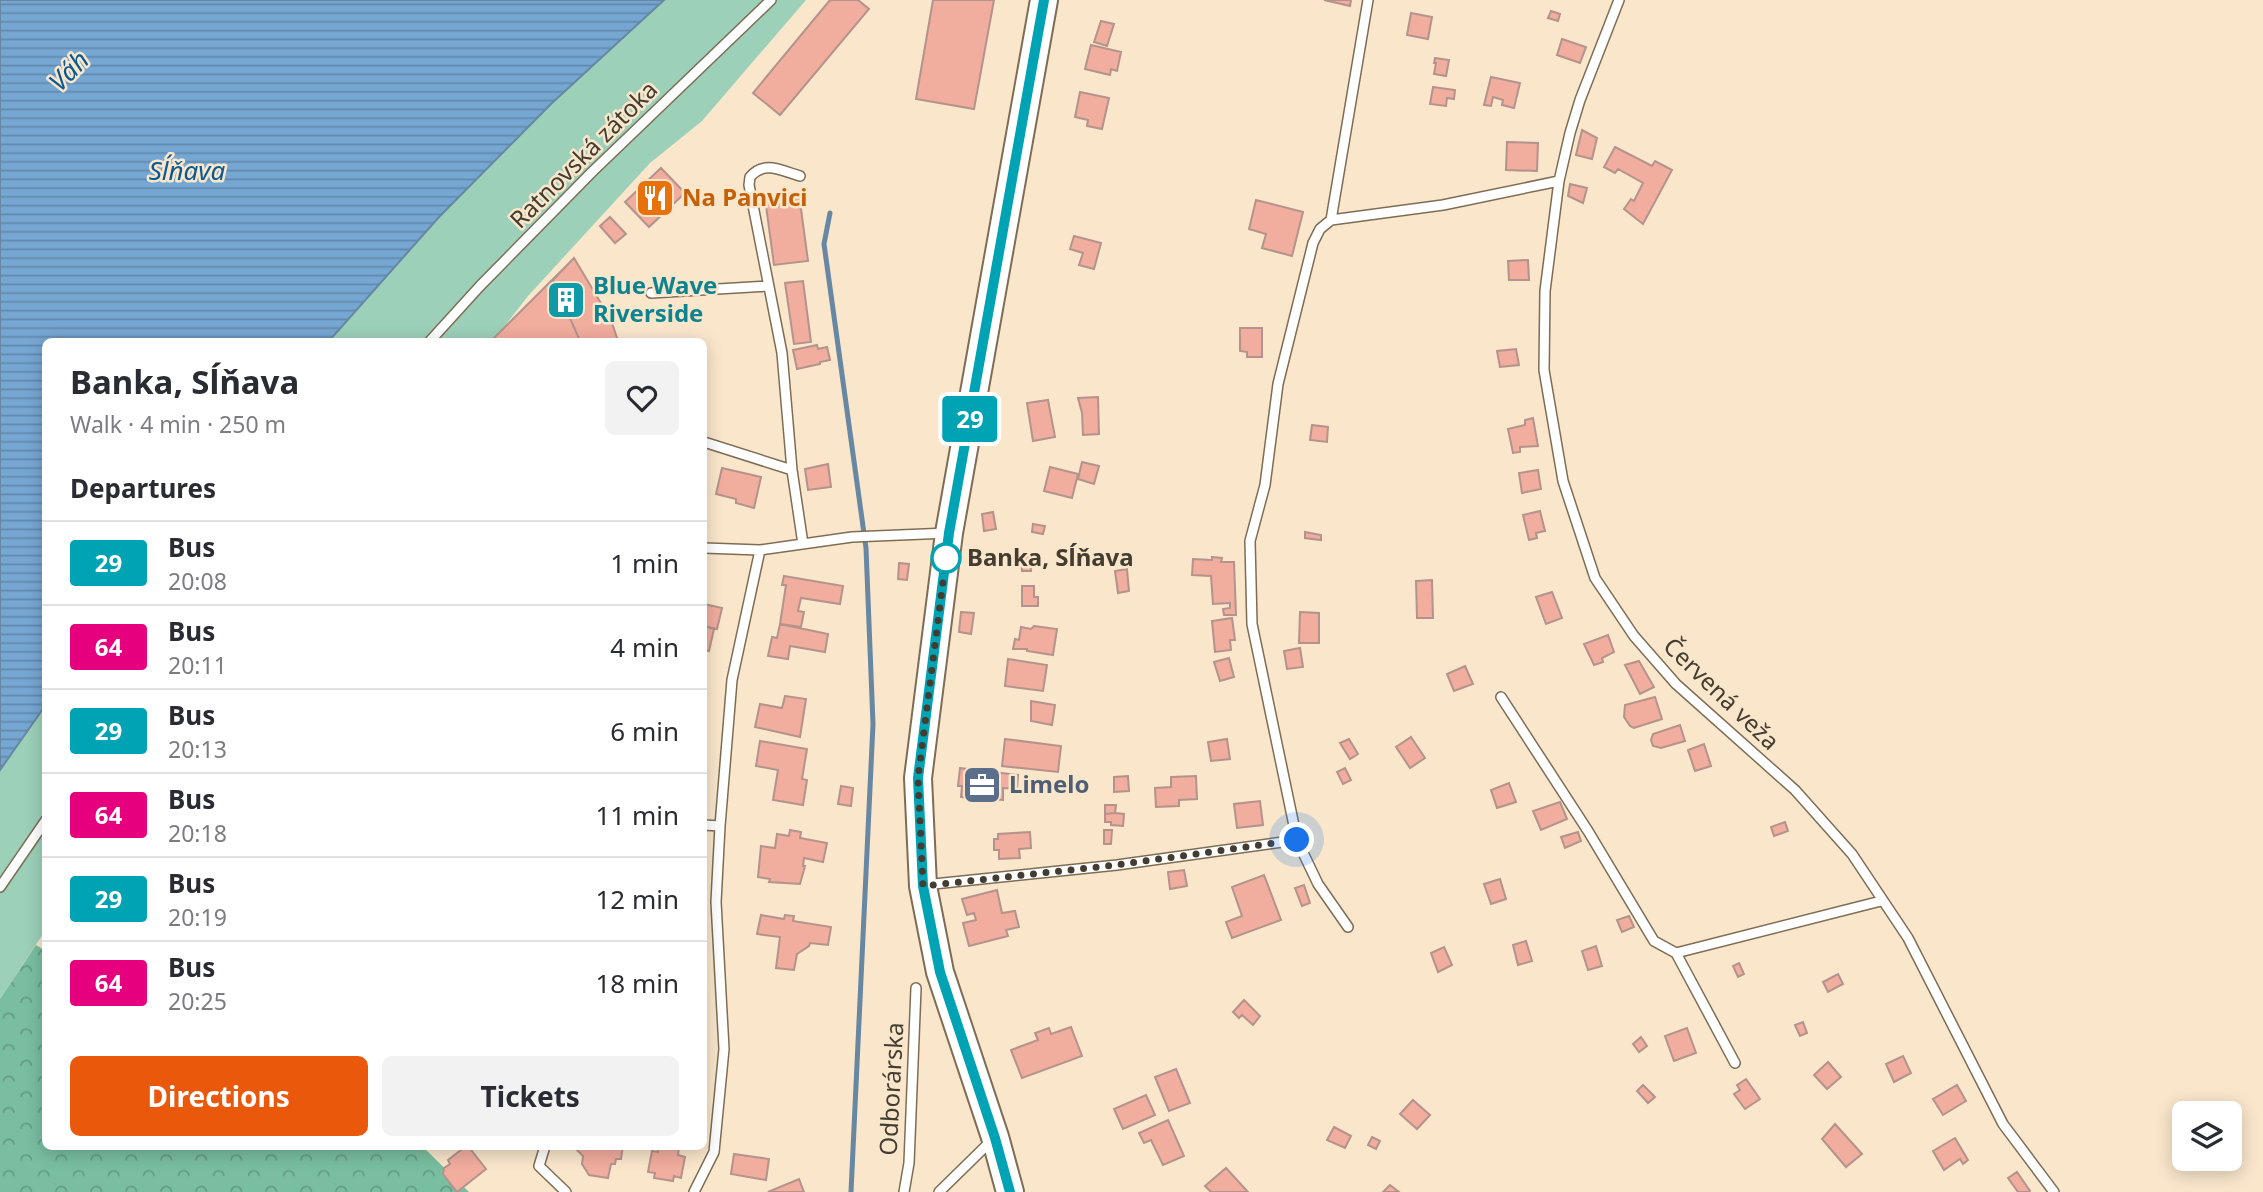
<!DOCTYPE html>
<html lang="en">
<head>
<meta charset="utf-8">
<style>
  body { margin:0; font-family:"Noto Sans",sans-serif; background:#f2f2f3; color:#2b2b33; height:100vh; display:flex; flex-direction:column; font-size:26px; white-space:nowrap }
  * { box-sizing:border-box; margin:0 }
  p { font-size:23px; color:#7c7c81 }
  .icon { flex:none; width:38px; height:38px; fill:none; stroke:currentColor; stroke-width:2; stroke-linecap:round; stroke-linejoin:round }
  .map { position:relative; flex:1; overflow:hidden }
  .details { position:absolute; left:42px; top:338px; width:665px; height:812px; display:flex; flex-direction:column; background:#fff; border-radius:10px; box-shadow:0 4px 18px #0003 }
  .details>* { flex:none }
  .badge { padding:0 14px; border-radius:5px; font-size:24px; line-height:46px }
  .controls { position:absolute; left:2172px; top:1101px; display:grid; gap:14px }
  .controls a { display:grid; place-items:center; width:70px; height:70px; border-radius:10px; background:#fff; box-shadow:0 4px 18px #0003; font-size:35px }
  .you { position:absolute; width:35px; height:35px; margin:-18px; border:5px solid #fff; border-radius:50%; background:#1a73e8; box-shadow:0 0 0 10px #1a73e833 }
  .map>.badge { position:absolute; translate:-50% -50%; box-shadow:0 0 0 4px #fff }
  h2 { padding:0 28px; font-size:26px; line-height:63px }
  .round { display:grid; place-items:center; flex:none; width:74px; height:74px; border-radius:10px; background:#f2f2f3 }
  .summary { display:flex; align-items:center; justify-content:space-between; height:119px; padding:0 28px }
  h1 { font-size:33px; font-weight:700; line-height:52px }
  .button { display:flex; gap:14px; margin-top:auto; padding:14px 28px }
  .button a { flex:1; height:80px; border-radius:10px; background:#ea580c; color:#fff; font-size:28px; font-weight:700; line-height:80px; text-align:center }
  .button a+a { background:#f2f2f3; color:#2b2b33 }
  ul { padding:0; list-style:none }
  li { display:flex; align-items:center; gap:21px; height:84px; padding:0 28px; border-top:2px solid #e1e1e2 }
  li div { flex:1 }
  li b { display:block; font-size:26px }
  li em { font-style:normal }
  li .badge { min-width:77px; font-weight:700; text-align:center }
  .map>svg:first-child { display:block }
  .grass { fill:#9cd0b8 }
  .forest { fill:url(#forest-crowns) }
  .water { fill:url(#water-rules); stroke:#6787a2; stroke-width:2 }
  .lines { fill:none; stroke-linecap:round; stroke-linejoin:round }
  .stream { stroke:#6787a2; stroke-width:5 }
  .building { fill:#f1ad9e; stroke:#b4938c; stroke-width:2 }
  .service-casing { stroke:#7e6d55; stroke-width:12 }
  .secondary-casing { stroke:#7e6d55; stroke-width:30 }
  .service { stroke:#fff; stroke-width:9 }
  .secondary { stroke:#fff; stroke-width:26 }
  .line-casing { stroke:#fff; stroke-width:16 }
  .line { stroke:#00a3b4; stroke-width:10 }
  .walk { stroke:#433c31; stroke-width:7; stroke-dasharray:0 12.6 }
  .stop-dot { fill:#fff; stroke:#00a3b4; stroke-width:3.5 }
  .labels { text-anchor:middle; stroke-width:5; stroke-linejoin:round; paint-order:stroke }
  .street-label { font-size:24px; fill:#433c31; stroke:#f9e6cb }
  .food-label { font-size:24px; font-weight:bold; fill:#c56008; stroke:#f9e6cb; text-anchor:start }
  .culture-label { font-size:24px; font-weight:bold; fill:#0d838f; stroke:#f9e6cb; text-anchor:start }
  .stop-label { font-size:24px; font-weight:bold; fill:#433c31; stroke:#f9e6cb; text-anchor:start }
  .service-label { font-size:24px; font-weight:bold; fill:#4e5e75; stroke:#f9e6cb; text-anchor:start }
  .water-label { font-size:26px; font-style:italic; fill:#0a5a91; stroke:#f9e6cb }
</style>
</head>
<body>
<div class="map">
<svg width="2263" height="1192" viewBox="0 0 2263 1192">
  <defs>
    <pattern id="forest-crowns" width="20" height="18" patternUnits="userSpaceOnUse" patternTransform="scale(1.75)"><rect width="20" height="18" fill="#79bea0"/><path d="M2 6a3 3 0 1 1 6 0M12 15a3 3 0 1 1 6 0" fill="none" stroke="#659c83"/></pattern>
    <pattern id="water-rules" width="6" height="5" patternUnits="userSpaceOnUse" patternTransform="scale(1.75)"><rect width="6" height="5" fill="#76a7d3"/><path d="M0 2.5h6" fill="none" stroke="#6289ac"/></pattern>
  </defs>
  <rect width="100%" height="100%" fill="#f9e6cb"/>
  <path class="grass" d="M664 0H806L702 121 650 163 528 296 493 341H329L439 217 551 104Z
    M45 706V931L0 999V770Z"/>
  <path class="forest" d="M36 945 46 951V1146H422L469 1192H0V999Z"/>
  <path class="water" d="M0 0H664L551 104 439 217 329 341H46L45 706 0 770Z"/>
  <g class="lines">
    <path class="stream" d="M830 213 824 244 866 548 873 724 851 1192"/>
  </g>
  <path class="building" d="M830 0H858L869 9 780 115 753 93Z
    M933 0H994L974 109 916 99Z
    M1324 0H1351L1350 6Z
    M1551 11 1560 14 1558 21 1548 18Z
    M1411 13 1432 17 1428 39 1407 35Z
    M1101 21 1114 24 1107 46 1094 42Z
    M1562 39 1586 47 1580 63 1557 55Z
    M1091 45 1121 52 1117 71 1111 69 1110 75 1085 69Z
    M1435 58 1449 60 1446 76 1434 74 1436 63H1434Z
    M1491 77 1520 83 1514 108 1502 105 1503 100 1493 97 1491 106 1484 105Z
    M1433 87 1455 90 1454 99 1447 98 1446 106 1430 104Z
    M1080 92 1109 98 1102 129 1087 126 1088 120 1075 117Z
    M1582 130 1597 138 1592 159 1576 155Z
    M1507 142 1538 143 1537 171 1506 170Z
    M1615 147 1652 166 1655 161 1672 170 1643 224 1624 209 1631 199 1634 201 1643 183 1618 169 1615 173 1604 167Z
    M661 168 685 193 649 227 625 202Z
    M1570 184 1587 188 1583 203 1568 196Z
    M799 194 808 261 774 265 765 198Z
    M1256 200 1303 212 1292 256 1262 248 1266 234 1249 229Z
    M610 217 626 234 615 243 600 226Z
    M1074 236 1101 243 1094 269 1079 265 1083 253 1070 249Z
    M574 258 611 320 618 341H491Z
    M574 258 611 320 618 341H580L553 280Z
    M1528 260 1529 280H1509L1508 261Z
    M803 281 811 342 794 344 785 283Z
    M1240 328H1262V357H1247V352L1240 351Z
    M817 345 818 349 827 347 830 360 820 362V364L797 369 793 350Z
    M1516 349 1519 365 1500 367 1497 351Z
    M1098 397 1099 434 1083 435 1082 413 1078 398Z
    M1048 400 1055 437 1033 441 1027 403Z
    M1533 418 1538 446 1520 447V452L1513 453 1508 429 1525 425V420Z
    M1312 425 1328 427 1327 442 1310 440Z
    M1082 462 1099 466 1094 484 1078 479Z
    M828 464 831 487 808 490 805 469Z
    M1050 467 1078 474 1072 498 1044 491Z
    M722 468 761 477 754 508 736 503V499L716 494Z
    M1538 470 1541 489 1522 493 1519 473Z
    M1540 511 1545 531 1536 533 1537 538 1529 540 1523 515Z
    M993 512 996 529 984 531 982 514Z
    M1033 524 1045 526 1043 534 1032 532Z
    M1305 532 1321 535V540L1305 538Z
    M1021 554H1032L1031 571H1022Z
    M1212 557 1222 558 1221 562H1234L1236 615H1224L1223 609 1230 608V603L1213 604 1211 576 1192 575 1193 559 1212 560Z
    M899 563 909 564 907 580 898 579Z
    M1127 569 1129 591 1118 593 1115 571Z
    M784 576 843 586 840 604 801 598 798 611 804 612 801 627 780 624 786 585H782Z
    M1432 580 1433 618H1417L1416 581Z
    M1022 586H1034V597H1038V606H1022Z
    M1552 592 1562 618 1546 624 1536 597Z
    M704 604 722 608 717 629 704 626Z
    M961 612 974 613 971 634 959 632Z
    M1300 612 1319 613V643H1299Z
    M1232 618 1235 640H1230L1231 650 1215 652 1212 621Z
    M780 624 828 634 825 652 790 646 788 659 768 656 772 637 777 638Z
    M704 626 714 629 709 651 704 650Z
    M1034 626 1057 629 1053 655 1027 651V649H1013L1015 639 1019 640 1021 627 1031 629Z
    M1608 635 1614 652 1602 658 1603 662 1594 665 1584 644Z
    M1300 648 1303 667 1287 669 1284 651Z
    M1229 658 1234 677 1220 681 1214 662Z
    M1008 659 1047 665 1043 691 1005 686Z
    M1639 661 1654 687 1640 694 1625 665Z
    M1465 666 1473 684 1454 691 1447 674Z
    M785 696 806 699 800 737 755 727 760 704 782 708Z
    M1655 697 1662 719 1634 728 1630 726 1624 717 1625 705Z
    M1031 701 1055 705 1052 725 1031 721Z
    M1680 725 1685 741 1661 748 1653 746 1651 740 1653 734Z
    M1411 737 1425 758 1410 768 1396 747Z
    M1005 739 1061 746 1058 772 1002 766Z
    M1227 739 1230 759 1211 761 1208 742Z
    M1349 739 1358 754 1350 759 1340 743Z
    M760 741 807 749 802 779 807 780 803 805 773 800 778 770 756 766Z
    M1704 744 1711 766 1695 771 1688 750Z
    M960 768 1018 775 1017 789 1003 788V800L989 799V801L961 797 962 786H958Z
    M1345 768 1351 780 1343 784 1337 772Z
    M1128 776 1129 791 1114 792V777Z
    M1196 776 1197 799 1179 800V806L1156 807 1155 788 1171 787V777Z
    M1509 783 1516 802 1497 808 1491 790Z
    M841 786 853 788 851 806 838 804Z
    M1260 801 1263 825 1237 828 1234 804Z
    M1560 802 1567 819 1541 830 1533 811Z
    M1105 805H1116L1115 813 1105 814Z
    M1115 813 1124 814 1123 826 1111 825V822H1105V814Z
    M1785 822 1788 831 1774 836 1771 827Z
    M790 830 801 832 800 838 827 843 823 862 804 858 803 866H805L800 884 769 882 770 879 758 877 761 846 775 848 777 834 789 836Z
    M1104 830H1112L1111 844H1104Z
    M1030 832 1031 848 1019 849 1020 858 999 859V850H994V839H998V834Z
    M1578 832 1581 841 1565 848 1561 837Z
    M1184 870 1187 886 1170 889 1168 872Z
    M1264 875 1281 920 1232 938 1226 922 1242 916 1232 887Z
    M1500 879 1506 899 1491 904 1484 884Z
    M1304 885 1310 903 1302 906 1295 888Z
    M997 890 1002 913 1015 911 1019 927 1006 930 1008 936 969 946 963 923 976 920 974 913 967 915 962 899Z
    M761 915 784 919 785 915 794 916 793 921 831 927 828 945 810 943 809 946 797 954 794 970 776 968 780 937 757 934Z
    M1629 916 1634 927 1622 932 1617 920Z
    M1526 941 1532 961 1518 965 1513 945Z
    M1596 946 1602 966 1588 970 1582 951Z
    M1444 947 1452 965 1438 972 1431 953Z
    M1739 963 1744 974 1738 977 1733 966Z
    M1838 974 1843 984 1828 992 1823 982Z
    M1244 1000 1260 1016 1253 1025 1242 1015 1239 1018 1233 1012Z
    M1803 1022 1807 1033 1800 1036 1795 1025Z
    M1071 1027 1082 1056 1022 1078 1011 1050 1038 1040 1035 1033 1049 1028 1051 1034Z
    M1687 1028 1696 1053 1674 1061 1665 1036Z
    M1641 1037 1647 1046 1639 1052 1633 1044Z
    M1903 1056 1911 1073 1894 1082 1886 1064Z
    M1828 1062 1841 1077 1827 1089 1814 1075Z
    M1176 1069 1190 1103 1169 1111 1155 1077Z
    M1746 1079 1760 1099 1745 1109 1734 1094 1740 1090 1737 1085Z
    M1643 1085 1655 1097 1648 1103 1637 1091Z
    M1957 1085 1966 1101 1943 1115 1933 1099Z
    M1146 1095 1155 1115 1123 1129 1114 1109Z
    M1413 1100 1430 1115 1417 1129 1400 1114Z
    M1168 1120 1184 1156 1163 1165 1151 1140 1144 1143 1139 1133Z
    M1835 1124 1862 1154 1846 1167 1822 1139Z
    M1334 1127 1351 1136 1345 1148 1327 1140Z
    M1372 1137 1380 1141 1376 1149 1368 1145Z
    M1955 1138 1968 1160 1963 1164 1960 1159 1944 1170 1933 1151Z
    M466 1146H468L486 1169 457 1192 443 1174 444 1168 450 1164 448 1160Z
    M576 1146H623L621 1159H616L615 1164H611L608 1178 589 1175 582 1164 583 1156 576 1149Z
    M659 1146 679 1147 678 1155 685 1157 681 1178 674 1176 673 1181 654 1178 655 1173 648 1172 652 1151 658 1152Z
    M734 1154 769 1159 766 1180 731 1174Z
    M1226 1168 1248 1192H1211L1205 1186Z
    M2017 1172 2030 1191 2029 1192H2018L2008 1178Z
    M799 1179 804 1192H768Z
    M1390 1185 1399 1192H1383Z"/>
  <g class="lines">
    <defs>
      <path id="service" d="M1619 0 1580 100 1570 133 1559 181 1545 291 1544 370 1563 481 1595 578 1634 636 1676 684 1795 790 1852 854 1908 938 2003 1124 2054 1192
        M800 176C782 171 764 160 750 177L749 185 782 353 792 470 803 544
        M1331 220 1368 0
        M651 293 768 286
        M430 341 480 286 592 172 771 0
        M704 442 792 470
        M704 548 760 550 852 537 948 533
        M1501 697 1588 831 1654 941 1676 953 1735 1063
        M704 825 720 826
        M924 885 1117 865 1297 840
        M0 887 46 820
        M1348 927 1318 884 1297 840 1252 624 1250 541 1265 485 1278 384 1313 243 1320 229 1331 220 1443 205 1559 181
        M1676 953 1881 901
        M545 1146 539 1166 566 1192
        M694 1192 714 1152 724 1049 716 902 720 826 732 680 760 550
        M904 1192 909 1163 916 988
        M939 1192 991 1141"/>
      <path id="secondary" d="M1010 1192 995 1137 940 972 923 886 918 778 949 533 1044 0"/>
    </defs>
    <use href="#service" class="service-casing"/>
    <use href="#secondary" class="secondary-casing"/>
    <use href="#service" class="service"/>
    <use href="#secondary" class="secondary"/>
  </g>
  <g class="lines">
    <defs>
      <path id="line" d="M1010 1192 995 1138 940 972 923 886 918 778 949 533 1044 0"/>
    </defs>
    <use href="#line" class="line-casing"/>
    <use href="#line" class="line"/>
    <path class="walk" d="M946 558 918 778 923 886 1116 865 1297 840"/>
  </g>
  <defs>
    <symbol id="restaurant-square" viewBox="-11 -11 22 22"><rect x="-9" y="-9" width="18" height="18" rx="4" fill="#e8710a" stroke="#f9e6cb"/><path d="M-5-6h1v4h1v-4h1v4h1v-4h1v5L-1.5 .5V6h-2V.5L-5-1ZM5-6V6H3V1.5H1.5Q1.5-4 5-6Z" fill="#fff"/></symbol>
    <symbol id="building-square" viewBox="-11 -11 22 22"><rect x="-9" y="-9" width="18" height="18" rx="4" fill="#0f9aa8" stroke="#f9e6cb"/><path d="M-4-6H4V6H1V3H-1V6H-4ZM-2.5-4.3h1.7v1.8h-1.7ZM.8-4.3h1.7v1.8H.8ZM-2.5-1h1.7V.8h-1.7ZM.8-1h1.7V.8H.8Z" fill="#fff"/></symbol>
    <symbol id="office-square" viewBox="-11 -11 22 22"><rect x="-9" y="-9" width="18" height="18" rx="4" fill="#5c6f8a" stroke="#f9e6cb"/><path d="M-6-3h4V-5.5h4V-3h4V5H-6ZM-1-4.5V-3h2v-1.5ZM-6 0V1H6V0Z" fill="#fff"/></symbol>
  </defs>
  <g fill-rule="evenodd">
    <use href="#restaurant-square" x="633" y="176" width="44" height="44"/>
    <use href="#building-square" x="544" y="278" width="44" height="44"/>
    <use href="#office-square" x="960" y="763" width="44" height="44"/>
  </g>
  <circle class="stop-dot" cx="946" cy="558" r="14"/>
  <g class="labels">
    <g class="street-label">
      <text transform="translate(584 155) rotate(-45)" y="8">Ratnovská zátoka</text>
      <text transform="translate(1721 694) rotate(44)" y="8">Červená veža</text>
      <text transform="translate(892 1089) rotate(-87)" y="8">Odborárska</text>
    </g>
    <g class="food-label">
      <text x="682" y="206">Na Panvici</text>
    </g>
    <g class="culture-label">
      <text x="593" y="294">Blue Wave<tspan x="593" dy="28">Riverside</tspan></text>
    </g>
    <g class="stop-label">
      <text x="967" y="566">Banka, Sĺňava</text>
    </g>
    <g class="service-label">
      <text x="1009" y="793">Limelo</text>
    </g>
    <g class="water-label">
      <text transform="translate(69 71) rotate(-46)" y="9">Váh</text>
      <text x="187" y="180">Sĺňava</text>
    </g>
  </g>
</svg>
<div class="controls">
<a><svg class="icon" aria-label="layers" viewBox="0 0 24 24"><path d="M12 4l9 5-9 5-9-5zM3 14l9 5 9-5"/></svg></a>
</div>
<div class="you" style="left:1297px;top:840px"></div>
<b class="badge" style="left:970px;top:419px;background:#00a3b4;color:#fff">29</b>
<section class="details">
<div class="summary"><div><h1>Banka, Sĺňava</h1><p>Walk · 4 min · 250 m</p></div><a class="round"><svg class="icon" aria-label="heart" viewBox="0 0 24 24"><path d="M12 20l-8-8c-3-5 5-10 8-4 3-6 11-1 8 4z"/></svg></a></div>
<h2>Departures</h2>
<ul>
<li><span class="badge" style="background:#00a3b4;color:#fff">29</span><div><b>Bus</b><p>20:08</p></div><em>1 min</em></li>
<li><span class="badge" style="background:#e6007e;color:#fff">64</span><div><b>Bus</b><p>20:11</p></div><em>4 min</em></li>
<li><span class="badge" style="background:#00a3b4;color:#fff">29</span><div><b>Bus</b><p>20:13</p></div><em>6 min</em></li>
<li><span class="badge" style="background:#e6007e;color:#fff">64</span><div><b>Bus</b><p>20:18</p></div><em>11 min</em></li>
<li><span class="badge" style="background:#00a3b4;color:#fff">29</span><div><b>Bus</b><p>20:19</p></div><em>12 min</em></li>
<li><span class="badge" style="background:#e6007e;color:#fff">64</span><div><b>Bus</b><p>20:25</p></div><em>18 min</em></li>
</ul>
<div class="button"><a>Directions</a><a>Tickets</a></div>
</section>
</div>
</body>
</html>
